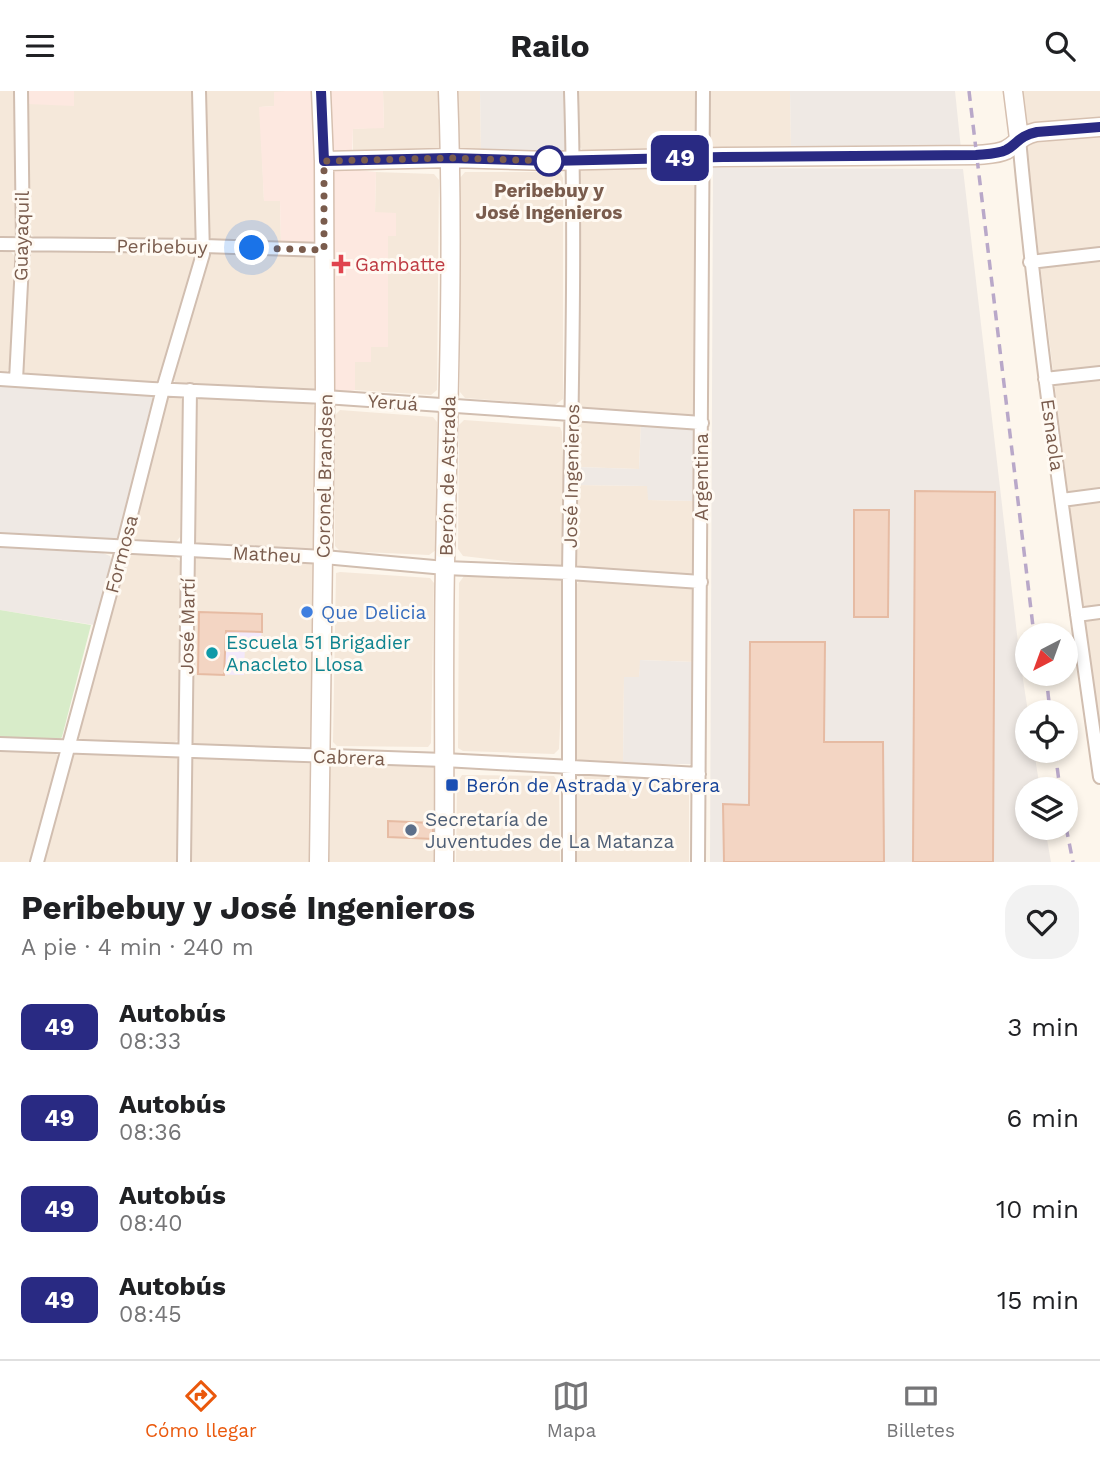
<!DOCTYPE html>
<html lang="es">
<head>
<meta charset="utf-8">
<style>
  body { margin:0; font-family:"Work Sans",sans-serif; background:#f2f2f2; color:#202124; height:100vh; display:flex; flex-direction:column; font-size:26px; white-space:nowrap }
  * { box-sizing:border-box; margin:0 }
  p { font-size:23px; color:#757577 }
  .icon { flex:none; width:38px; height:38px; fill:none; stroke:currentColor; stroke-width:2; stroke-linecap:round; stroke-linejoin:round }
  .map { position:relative; height:771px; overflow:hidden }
  .drawer { display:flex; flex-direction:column; background:#fff; flex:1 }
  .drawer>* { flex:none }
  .badge { padding:0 14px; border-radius:10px; font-size:24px; line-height:46px }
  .needle { width:46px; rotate:221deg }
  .controls { position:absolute; left:1015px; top:532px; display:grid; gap:14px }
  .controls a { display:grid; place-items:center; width:63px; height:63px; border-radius:50%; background:#fff; box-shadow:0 4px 10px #0003; font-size:35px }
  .you { position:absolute; width:35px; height:35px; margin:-18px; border:5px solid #fff; border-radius:50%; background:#1a73e8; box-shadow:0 0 0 10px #1a73e833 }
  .map>.badge { position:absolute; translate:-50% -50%; box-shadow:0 0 0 4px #fff }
  .round { display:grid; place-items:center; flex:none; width:74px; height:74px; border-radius:28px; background:#f2f2f2 }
  .summary { display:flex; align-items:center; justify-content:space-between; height:119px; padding:0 21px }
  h1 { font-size:33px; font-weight:700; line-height:52px }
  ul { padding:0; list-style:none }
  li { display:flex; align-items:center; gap:21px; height:91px; padding:0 21px }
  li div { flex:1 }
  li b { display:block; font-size:26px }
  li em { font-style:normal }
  li .badge { min-width:77px; font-weight:700; text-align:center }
  header { display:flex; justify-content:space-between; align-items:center; height:91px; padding:0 21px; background:#fff; font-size:32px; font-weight:700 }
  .dock { display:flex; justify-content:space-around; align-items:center; height:98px; border-top:2px solid #e0e0e0; background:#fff; font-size:19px; color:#757577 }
  .dock a { display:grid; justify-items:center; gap:4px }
  .dock .active { color:#ea580c }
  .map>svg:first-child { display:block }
  .residential { fill:#f5e8da }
  .commercial { fill:#fde8e0 }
  .industrial { fill:#efe9e4 }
  .education { fill:#f3e8fa }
  .green { fill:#d8ecc9 }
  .building { fill:#f3d5c3; stroke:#e6bba3; stroke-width:2 }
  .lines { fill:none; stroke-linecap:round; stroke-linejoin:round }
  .street-casing { stroke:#d1beb0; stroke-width:16 }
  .secondary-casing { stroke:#d6c0b0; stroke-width:21 }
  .street { stroke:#fff; stroke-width:12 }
  .secondary { stroke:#fff; stroke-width:18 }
  .rail { stroke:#b9a8c9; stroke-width:3.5; stroke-dasharray:10 7; stroke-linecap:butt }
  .line-casing { stroke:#fff; stroke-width:16 }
  .line { stroke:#292a83; stroke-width:10 }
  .walk { stroke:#7a5c4d; stroke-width:7; stroke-dasharray:0 12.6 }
  .stop-dot { fill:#fff; stroke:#292a83; stroke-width:3.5 }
  .health-dot { fill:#e0444e; stroke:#fffaf3; stroke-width:2.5 }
  .shop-dot { fill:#3f7fe0; stroke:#fffaf3; stroke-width:2.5 }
  .culture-dot { fill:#0f9aa8; stroke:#fffaf3; stroke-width:2.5 }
  .transit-dot { fill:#1a4fb4; stroke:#fffaf3; stroke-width:2.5 }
  .service-dot { fill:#5c6f8a; stroke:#fffaf3; stroke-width:2.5 }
  .labels { text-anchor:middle; stroke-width:6; stroke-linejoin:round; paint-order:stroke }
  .stop-label { font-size:19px; font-weight:bold; fill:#7a5c4d; stroke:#fffaf3 }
  .street-label { font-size:19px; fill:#7a5c4d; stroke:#fffaf3 }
  .health-label { font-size:19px; fill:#be3a42; stroke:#fffaf3; text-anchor:start }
  .shop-label { font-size:19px; fill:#366cbe; stroke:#fffaf3; text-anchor:start }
  .culture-label { font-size:19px; fill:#0d838f; stroke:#fffaf3; text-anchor:start }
  .transit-label { font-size:19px; fill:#164399; stroke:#fffaf3; text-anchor:start }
  .service-label { font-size:19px; fill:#4e5e75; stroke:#fffaf3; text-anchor:start }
</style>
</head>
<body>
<header><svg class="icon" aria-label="menu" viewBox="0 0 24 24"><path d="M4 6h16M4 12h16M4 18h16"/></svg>Railo<svg class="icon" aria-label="search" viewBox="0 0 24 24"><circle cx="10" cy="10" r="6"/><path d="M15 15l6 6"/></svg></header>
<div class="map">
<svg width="1100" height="771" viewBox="0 0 1100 771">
  <rect width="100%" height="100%" fill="#fdf6ec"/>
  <path class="residential" d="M0 0H18V143L12 147 0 148Z
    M28 0H196L199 144 196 151 35 147 32 144 30 141Z
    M203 0H286L274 15 260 16 264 110H280L281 153 213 149 210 146Z
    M383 0H443L444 59 353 64V38L384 36Z
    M454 0H480L481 63 458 59Z
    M578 0H701L700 59 584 61 579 55Z
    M709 0H790L791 62 713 59 710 54Z
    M1019 0H1100V518H1087L1081 511Z
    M697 75 695 323 692 326 583 319 579 316 577 311 580 79 583 76Z
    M376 81 434 83 439 89 437 299 431 304 355 299V271L371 256 388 255V145L396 122H375Z
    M465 81H560L563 87V308L555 314 465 307 460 301V87Z
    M0 158 11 161 17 168 10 277 4 284 0 283Z
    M34 159 185 160 192 162 196 170 159 293 27 285 22 282 28 167Z
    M212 161 318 166V300L178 293 176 292 173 288V281L209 163Z
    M176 303 180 305 183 311 180 446 176 451 134 448 130 443 166 308 170 304Z
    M202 305 310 311 317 317 316 456 313 459 310 461 197 453 195 451 194 448 195 312Z
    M340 319 433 326 437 331 436 459 429 464 340 460 335 455 333 326Z
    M584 328 641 332 639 378 576 376 577 334Z
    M464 329 560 336 562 341 566 469 562 475 558 476 463 465 458 458 459 334Z
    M576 394 648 395V409L697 410 694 482 689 484 578 477 576 472Z
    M130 462 169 464 175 466 181 471 180 643 177 650 173 652 82 650 77 645 125 467Z
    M199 465 308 471 311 472 315 477 312 657 311 658 193 654 189 650 193 471Z
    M340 481 430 487 434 492 431 652 428 656 337 655 333 651 336 482Z
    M464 485H557L563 490 566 498 559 658 554 663 463 660 458 657 459 492Z
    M582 487 691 496 696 501 695 571 641 569 639 586H624L623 673 579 671 573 662 577 497V493Z
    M1100 525V661L1084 533 1088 528Z
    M0 657 53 660 58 665 33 771H0Z
    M77 661 174 665 177 667 179 670V771H42L71 665Z
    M195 666 308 669 313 675 312 771H190V671Z
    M339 670 429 673 436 676 441 771H328V680L332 673Z
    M584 681 682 686 688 689 689 692V771H576V694L578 686Z
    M462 684 554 685 559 693 560 771H456L457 692Z"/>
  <path class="commercial" d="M28 0H74V15L28 13Z
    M286 0H315L318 150 315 154 281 153 280 110H264L259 16 274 15V1Z
    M326 0H383L384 37 353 38 352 64 330 62Z
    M330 76 376 81 375 121 396 122V145H388V256H371V271H355V299L339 302 332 298Z"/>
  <path class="industrial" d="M480 0H567V62L481 63Z
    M790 0H955L961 58 791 62Z
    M713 77 963 78 1020 569 1028 621 1027 660H1034L1040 698H1027V737H1045L1051 771H710Z
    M0 294 147 303 153 306 117 448 112 451 0 444Z
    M641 332 692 336 696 339 697 410 648 409 647 395 576 394V376L639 378Z
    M0 456 103 462 110 465 112 472 94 534 0 519Z
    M640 569 695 571 694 669 691 673H623L624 586H639Z"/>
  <path class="education" d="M199 521 262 523 261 552H245L244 584 198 583Z"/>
  <path class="green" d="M0 519 91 534 62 646 56 652 0 648Z"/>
  <path class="building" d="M915 400 995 401 993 771H913Z
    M854 419H889L888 526H854Z
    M199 521 262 523V541L226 540 224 584 198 583Z
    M750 551H825L824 651H883L884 771H724L723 713 749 714Z
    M388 730 433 732V748L388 746Z"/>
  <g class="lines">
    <defs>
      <path id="street" d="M1019 48C1039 262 1070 474 1100 686
        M0 153 204 155 324 159
        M1030 171 1100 163
        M0 288 152 298 325 306 702 332
        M1045 288 1100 282
        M16 289 23 154 21 0
        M1062 409 1100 404
        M0 449 324 466 445 477 569 482 701 491
        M1077 524 1100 521
        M0 653 444 669 699 683
        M37 771 123 455 163 298 203 163 199 0
        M184 771 190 299
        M569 771C569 675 569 580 569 484 571 323 576 161 571 0
        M698 771 703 0"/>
      <path id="secondary" d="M1013 0 1019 48
        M324 70 450 67 549 70 723 66 977 64C986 63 998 63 1006 59 1019 52 1019 45 1036 41L1100 36
        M319 771 325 306 324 70 321 0
        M444 771C445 672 443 572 445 473 448 316 454 157 448 0"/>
    </defs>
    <use href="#street" class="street-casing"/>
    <use href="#secondary" class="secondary-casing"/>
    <use href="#street" class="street"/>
    <use href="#secondary" class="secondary"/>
    <path class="rail" d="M969 0 1034 544
      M1046 583 1050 621
      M1055 660 1060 698
      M1066 736 1073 771"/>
  </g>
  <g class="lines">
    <defs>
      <path id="line" d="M321 0 324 70 450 67 549 70 723 66 976 64C986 63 998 63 1006 59 1019 52 1018 45 1037 41L1100 36"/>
    </defs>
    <use href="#line" class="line-casing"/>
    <use href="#line" class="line"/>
    <path class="walk" d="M252 157 324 159V70L450 67 549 70"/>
  </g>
  <circle class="stop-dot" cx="549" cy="70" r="14"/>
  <path class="health-dot" d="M337.5 162.5h7v7h7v7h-7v7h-7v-7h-7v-7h7z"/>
  <circle class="shop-dot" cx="307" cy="521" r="7"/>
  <circle class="culture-dot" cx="212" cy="562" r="7"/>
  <rect class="transit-dot" x="445" y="687" width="14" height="14" rx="3.5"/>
  <circle class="service-dot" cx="411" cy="739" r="7"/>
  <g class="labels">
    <g class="stop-label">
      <text x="549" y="106">Peribebuy y<tspan x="549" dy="22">José Ingenieros</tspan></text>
    </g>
    <g class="street-label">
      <text transform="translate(21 145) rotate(-89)" y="7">Guayaquil</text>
      <text transform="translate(162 155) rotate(1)" y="7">Peribebuy</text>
      <text transform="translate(393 311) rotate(4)" y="7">Yeruá</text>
      <text transform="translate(1053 344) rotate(82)" y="7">Esnaola</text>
      <text transform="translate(324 385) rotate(-89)" y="7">Coronel Brandsen</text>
      <text transform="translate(447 385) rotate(-89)" y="7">Berón de Astrada</text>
      <text transform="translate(571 385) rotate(-89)" y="7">José Ingenieros</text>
      <text transform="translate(701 386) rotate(-90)" y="7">Argentina</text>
      <text transform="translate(121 463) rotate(-75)" y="7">Formosa</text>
      <text transform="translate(267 463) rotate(3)" y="7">Matheu</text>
      <text transform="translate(187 535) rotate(-89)" y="7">José Martí</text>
      <text transform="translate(349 666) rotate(2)" y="7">Cabrera</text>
    </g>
    <g class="health-label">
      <text x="355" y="180">Gambatte</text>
    </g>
    <g class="shop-label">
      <text x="321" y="528">Que Delicia</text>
    </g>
    <g class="culture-label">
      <text x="226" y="558">Escuela 51 Brigadier<tspan x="226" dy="22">Anacleto Llosa</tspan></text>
    </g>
    <g class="transit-label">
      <text x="466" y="701">Berón de Astrada y Cabrera</text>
    </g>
    <g class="service-label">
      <text x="425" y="735">Secretaría de<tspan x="425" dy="22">Juventudes de La Matanza</tspan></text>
    </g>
  </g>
</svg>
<div class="controls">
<a><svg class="needle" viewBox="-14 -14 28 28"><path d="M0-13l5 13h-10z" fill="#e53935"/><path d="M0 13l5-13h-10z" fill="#757577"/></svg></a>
<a><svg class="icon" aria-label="locate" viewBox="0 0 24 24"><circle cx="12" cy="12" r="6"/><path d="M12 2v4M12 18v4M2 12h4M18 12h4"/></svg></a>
<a><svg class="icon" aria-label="layers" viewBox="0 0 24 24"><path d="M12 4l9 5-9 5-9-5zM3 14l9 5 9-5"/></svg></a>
</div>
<div class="you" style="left:252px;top:157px"></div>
<b class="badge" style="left:680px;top:67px;background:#292a83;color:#fff">49</b>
</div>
<section class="drawer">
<div class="summary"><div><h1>Peribebuy y José Ingenieros</h1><p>A pie · 4 min · 240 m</p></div><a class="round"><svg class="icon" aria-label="heart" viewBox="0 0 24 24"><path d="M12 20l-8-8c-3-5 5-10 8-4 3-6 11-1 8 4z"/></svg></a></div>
<ul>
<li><span class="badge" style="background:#292a83;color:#fff">49</span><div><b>Autobús</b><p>08:33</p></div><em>3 min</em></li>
<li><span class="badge" style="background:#292a83;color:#fff">49</span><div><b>Autobús</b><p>08:36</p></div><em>6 min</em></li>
<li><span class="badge" style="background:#292a83;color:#fff">49</span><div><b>Autobús</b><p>08:40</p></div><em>10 min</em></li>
<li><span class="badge" style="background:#292a83;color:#fff">49</span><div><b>Autobús</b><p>08:45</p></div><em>15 min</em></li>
</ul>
</section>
<nav class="dock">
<a class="active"><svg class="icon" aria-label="directions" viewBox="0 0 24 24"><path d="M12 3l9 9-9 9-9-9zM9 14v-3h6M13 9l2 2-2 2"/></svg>Cómo llegar</a>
<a><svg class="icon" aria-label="map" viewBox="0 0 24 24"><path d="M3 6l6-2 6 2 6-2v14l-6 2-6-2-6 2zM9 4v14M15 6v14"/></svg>Mapa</a>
<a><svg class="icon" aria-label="tickets" viewBox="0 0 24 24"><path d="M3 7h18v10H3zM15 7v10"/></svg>Billetes</a>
</nav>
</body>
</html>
